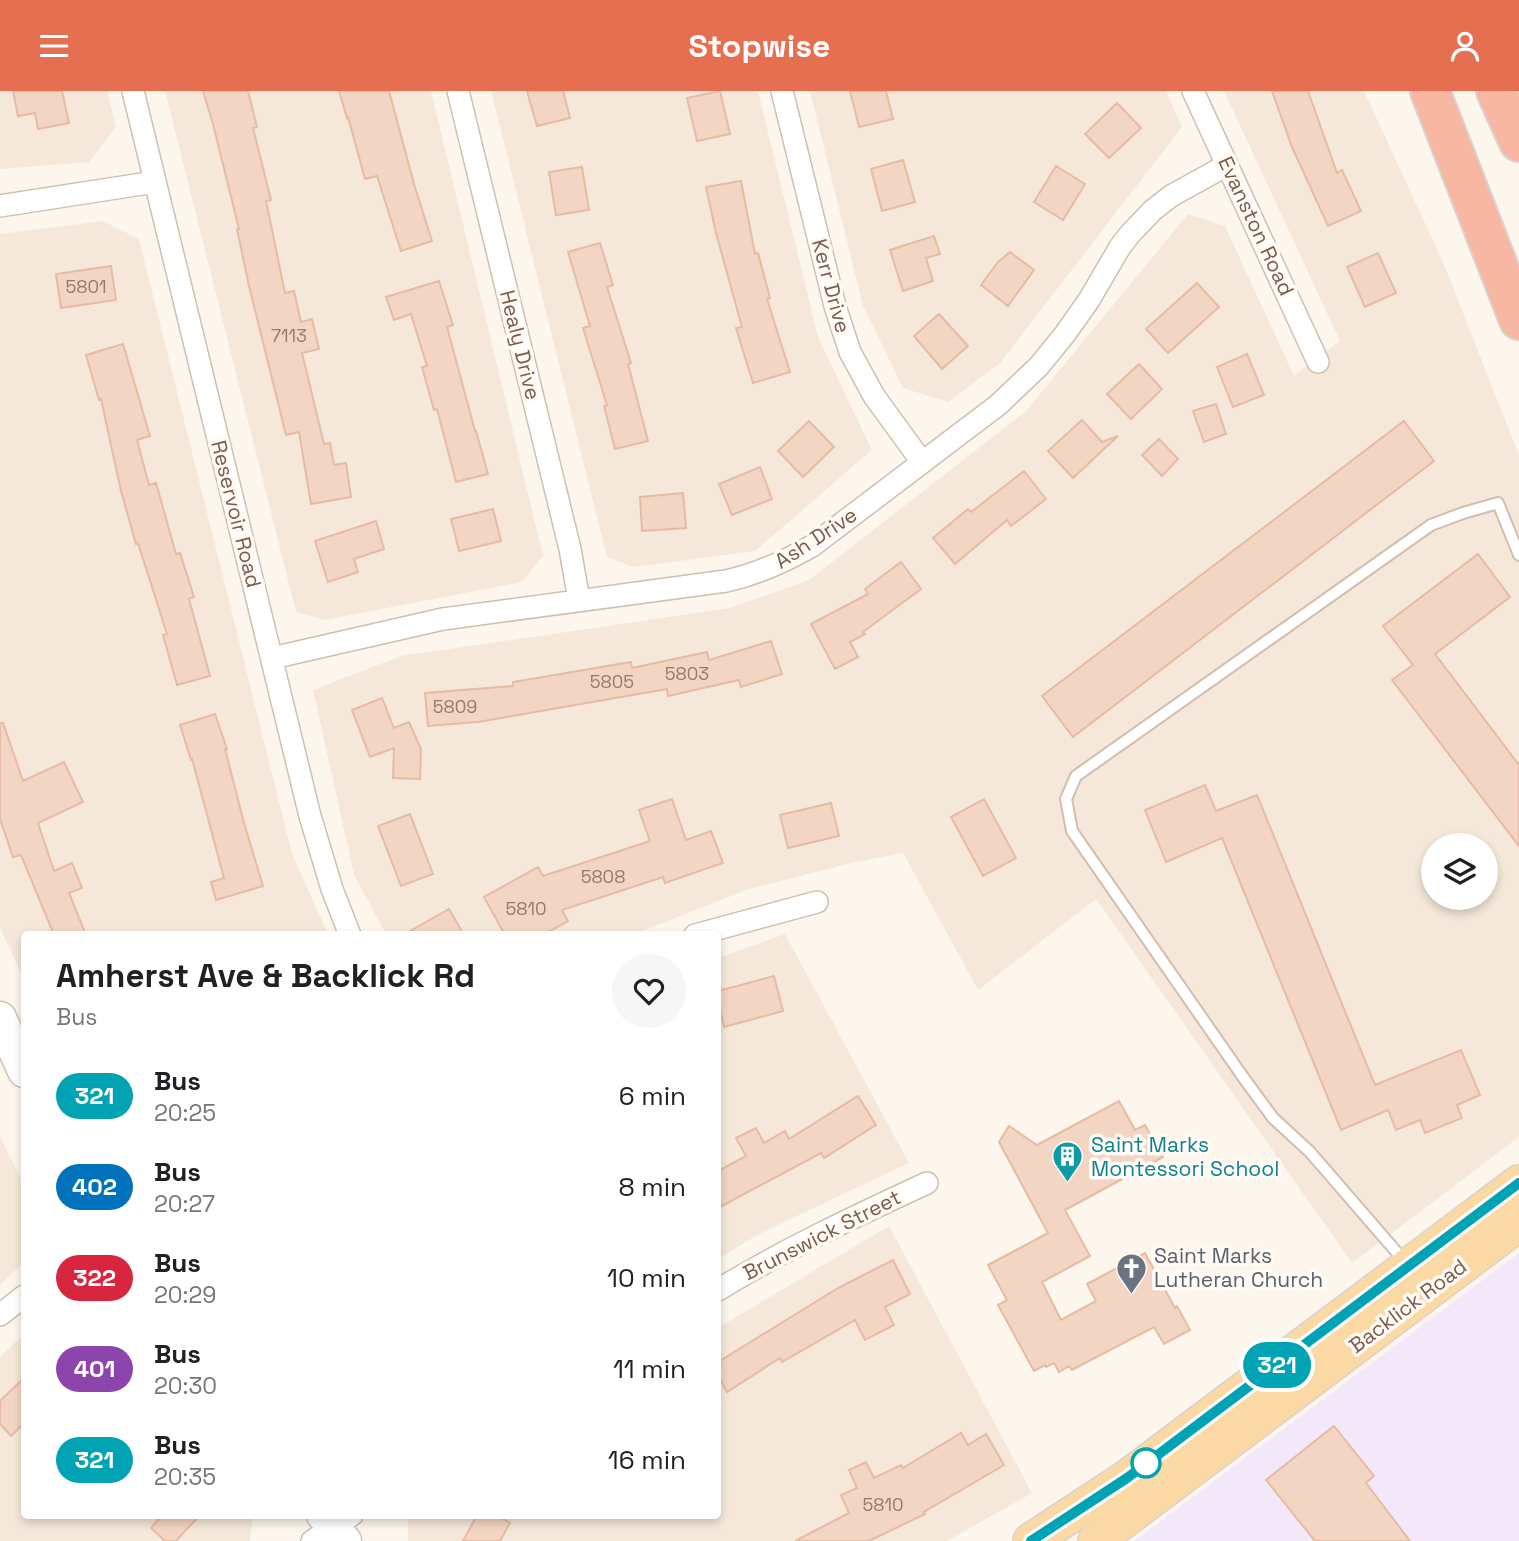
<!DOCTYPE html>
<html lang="en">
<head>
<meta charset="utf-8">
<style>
  body { margin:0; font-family:"Space Grotesk",sans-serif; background:#f6f6f6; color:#202124; height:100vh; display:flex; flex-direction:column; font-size:26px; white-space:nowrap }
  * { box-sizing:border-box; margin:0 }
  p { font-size:23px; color:#757577 }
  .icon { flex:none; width:38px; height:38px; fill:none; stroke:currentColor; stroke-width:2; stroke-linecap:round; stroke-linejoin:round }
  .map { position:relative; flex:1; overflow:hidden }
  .details { position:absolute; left:21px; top:840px; width:700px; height:588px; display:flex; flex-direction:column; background:#fff; border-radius:7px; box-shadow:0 4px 10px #0003 }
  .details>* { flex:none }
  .badge { padding:0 14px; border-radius:23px; font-size:24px; line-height:46px }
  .controls { position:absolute; left:1421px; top:742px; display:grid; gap:14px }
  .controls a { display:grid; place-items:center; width:77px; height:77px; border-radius:50%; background:#fff; box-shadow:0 4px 10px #0003; font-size:35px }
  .map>.badge { position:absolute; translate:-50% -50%; box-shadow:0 0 0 4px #fff }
  .round { display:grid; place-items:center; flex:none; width:74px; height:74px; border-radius:37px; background:#f6f6f6 }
  .summary { display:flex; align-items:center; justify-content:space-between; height:119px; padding:0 35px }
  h1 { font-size:33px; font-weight:600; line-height:52px }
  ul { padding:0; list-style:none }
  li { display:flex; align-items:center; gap:21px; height:91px; padding:0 35px }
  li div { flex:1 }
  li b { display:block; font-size:26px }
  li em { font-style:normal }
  li .badge { min-width:77px; font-weight:700; text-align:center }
  header { display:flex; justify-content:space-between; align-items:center; height:91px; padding:0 35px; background:#e76f51; color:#fff; font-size:32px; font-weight:600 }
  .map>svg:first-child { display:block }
  .residential { fill:#f5e8da; fill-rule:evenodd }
  .education { fill:#f3e8fa }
  .building { fill:#f3d5c3; stroke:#e6bba3; stroke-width:2 }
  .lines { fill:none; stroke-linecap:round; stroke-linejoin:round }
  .lane-casing { stroke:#d1beb0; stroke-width:14 }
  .street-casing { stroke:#d1beb0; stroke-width:24 }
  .secondary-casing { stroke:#d6c0b0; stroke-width:35 }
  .primary-casing { stroke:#dad1cd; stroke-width:38 }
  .highway-casing { stroke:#dad1cd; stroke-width:42 }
  .lane { stroke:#fff; stroke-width:10 }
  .street { stroke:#fff; stroke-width:21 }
  .secondary { stroke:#fff; stroke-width:32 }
  .primary { stroke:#fbd9a5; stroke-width:35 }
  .highway { stroke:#f7b7a3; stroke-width:38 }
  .line-casing { stroke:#fff; stroke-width:16 }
  .line { stroke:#00a3b4; stroke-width:10 }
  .stop-dot { fill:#fff; stroke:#00a3b4; stroke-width:3.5 }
  .labels { text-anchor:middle; stroke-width:7; stroke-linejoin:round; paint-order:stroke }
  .number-label { font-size:18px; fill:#987a6a }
  .street-label { font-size:21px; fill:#7a5c4d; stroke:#fffaf3 }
  .culture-label { font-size:21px; fill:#0d838f; stroke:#fffaf3; text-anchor:start }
  .worship-label { font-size:21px; fill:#5b616d; stroke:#fffaf3; text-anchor:start }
</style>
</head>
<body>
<header><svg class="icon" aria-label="menu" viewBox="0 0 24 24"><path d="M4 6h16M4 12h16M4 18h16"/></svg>Stopwise<svg class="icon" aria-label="person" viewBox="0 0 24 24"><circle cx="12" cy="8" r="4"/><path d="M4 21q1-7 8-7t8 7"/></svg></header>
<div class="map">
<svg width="1519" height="1450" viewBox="0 0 1519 1450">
  <rect width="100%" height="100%" fill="#fdf6ec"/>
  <path class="residential" d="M0 0H107L116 36 89 71 0 78Z
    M165 0H431L543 465 522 491 325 529 296 521Z
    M491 0H758L818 246 872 359 755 460 634 476 607 466Z
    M810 0H1166L1182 36 1000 272 948 311 903 297 863 215Z
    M1224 0H1364L1443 171 1519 364V1046L1352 1172 1096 808 978 899 903 762 851 772 749 798 635 843H386L354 784 313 599 401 565 730 517 809 489 1026 320 1188 123 1225 135 1294 285 1340 250ZM1433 754H1486V807H1433Z
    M103 130 139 148 292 763 328 843 24 844V888L0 837V143Z
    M785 843 909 1072 759 1143 718 1168V867Z
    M0 1045 24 1094V1171L0 1194Z
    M889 1135 1032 1402 947 1450H408V1425L718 1424V1237Z
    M24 1243V1424L253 1425 250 1450H0V1266Z"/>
  <path class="education" d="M1519 1162V1450H1134Z"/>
  <path class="building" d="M13 0H62L69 32 38 38 35 22 18 25Z
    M203 0H248L257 36 253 37 271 109 266 110 285 202 294 200 301 231 312 228 319 258 302 262 324 353 330 352 334 374 346 372 351 406 311 413 299 341 286 344 249 195 237 138H239L213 33Z
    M339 0H389L414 93 432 150 401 160 377 85 365 88 348 26 347 27Z
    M527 0H563L570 27 537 35Z
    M720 0 730 43 697 50 687 7Z
    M850 0H886L893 28 859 36Z
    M1272 0H1308L1337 82 1342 79 1361 120 1328 135 1292 56Z
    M1117 12 1141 37 1109 67 1085 43Z
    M903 69 915 111 882 120 871 78Z
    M1056 75 1085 93 1063 129 1034 111Z
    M582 76 589 119 556 124 549 81Z
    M741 90 755 163 758 162 770 207 767 208 790 281 753 292 736 237 742 236 716 142 706 96Z
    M934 145 940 163 926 167 933 190 903 200 890 159Z
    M600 152 613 194 607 196 631 272 628 273 648 350 615 358 604 315 607 314 583 237 590 235 568 161Z
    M1010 161 1034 179 1008 215 981 194 998 171Z
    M1378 162 1396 202 1365 216 1347 176Z
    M111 175 116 209 61 217 56 183Z
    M439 190 453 234 447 236 475 340H476L488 383 456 391 437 318 434 319 422 276 427 275 411 223 394 229 386 206Z
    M1197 192 1219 216 1168 262 1146 238Z
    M939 223 968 255 942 278 914 245Z
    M123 253 150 345 137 349 149 394 156 392 176 463 180 462 194 506 189 508 210 585 177 594 163 544 167 543 138 452 136 453 121 400 101 308 99 309 86 264Z
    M1247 263 1264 304 1233 316 1217 276Z
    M1139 273 1162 298 1131 328 1107 303Z
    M1216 313 1226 343 1204 351 1193 320Z
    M1082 329 1102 351 1118 345 1073 387 1048 360Z
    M809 330 834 356 803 386 778 360Z
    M1404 330 1434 370 1073 646 1042 605Z
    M1159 348 1178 368 1162 385 1142 364Z
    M760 376 772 408 732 424 719 393Z
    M1024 380 1046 408 1011 435 1007 429 955 473 933 447 968 418 971 421Z
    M683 402 686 437 642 440 640 406Z
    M493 418 501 450 459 460 451 428Z
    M376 430 384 458 354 468 358 481 328 491 315 450Z
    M1478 463 1510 506 1435 563 1519 674V755L1392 589 1413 574 1383 535Z
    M901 471 921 498 863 541 865 543 850 551 858 566 835 578 811 533 868 503 865 498Z
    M771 550 782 583 741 596 739 589 668 605 667 598 478 631 428 635 425 602 513 595V591L631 571 632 577 707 561 709 569Z
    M382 607 394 637 409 631 421 658 420 688 393 687 394 657 370 666 352 619Z
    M215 623 227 658H225L244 732 263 795 216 809 211 791 224 787 192 668 191 669 180 634Z
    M0 632H3L23 690 64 671 83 711 38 732 54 780 72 772 82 797 69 802 86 844H54L21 764 13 766 0 728Z
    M1205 694 1216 720 1257 704 1375 994 1461 959 1480 1004 1457 1014 1462 1027 1425 1042 1420 1029 1396 1039 1388 1019 1341 1039 1222 747 1166 771 1145 719Z
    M672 708 686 749 711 740 723 772 665 792 663 786 562 819 568 830 543 844H505L484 806 538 776 543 785 650 750 639 719Z
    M984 708 1016 767 983 785 951 726Z
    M831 712 839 745 788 757 780 724Z
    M410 723 433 783 401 795 378 735Z
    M449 818 464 844H403Z
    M774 885 783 920 724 936 718 912V900Z
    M858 1005 876 1034 824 1067 821 1062 718 1117V1080L746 1065 736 1047 756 1037 764 1052 785 1040 789 1048Z
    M1119 1010 1135 1039 1145 1034 1163 1066 1065 1119 1090 1165 1042 1191 1061 1229 1096 1210 1087 1193 1145 1162 1175 1217 1177 1215 1190 1239 1164 1253 1154 1236 1072 1279 1069 1275 1059 1281 1054 1272 1046 1276 1045 1274 1034 1280 998 1214 1007 1209 988 1174 1048 1142 999 1051 1009 1035 1037 1054Z
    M893 1169 910 1203 885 1216 894 1234 865 1249 855 1229 782 1271 780 1267 727 1301 718 1285V1271L838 1197Z
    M24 1287V1332L11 1345 0 1333V1310Z
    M1334 1335 1374 1385 1366 1392 1410 1450H1315L1266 1389Z
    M961 1342 968 1354 986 1343 1004 1374 924 1421 925 1423 869 1450H795L849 1422 841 1404 857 1397 849 1379 866 1371 874 1387 901 1374 903 1377Z
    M162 1424H200L176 1450H165L151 1437Z
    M477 1424H496L510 1432 500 1450H463Z"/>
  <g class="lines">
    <defs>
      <path id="lane" d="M1406 1172 1310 1061 1273 1027 1243 986 1072 740 1066 708 1076 685 1431 434 1463 422 1498 412 1519 464"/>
      <path id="street" d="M133 0 310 725 332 798 350 844
        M458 0 570 458 579 509
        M782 0 835 215 850 261 874 305 922 371
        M1193 0 1318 271
        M0 115 155 91
        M272 567 443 528 726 490C758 483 784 471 812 455L998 314 1039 275 1065 243 1089 209 1120 156 1130 143 1153 119 1171 105 1227 74
        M695 844 817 811
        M718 1199C785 1158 856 1125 927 1092
        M0 1224 24 1205
        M312 1450 352 1424"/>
      <path id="secondary" d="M0 927 24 980
        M323 1424 345 1450"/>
      <path id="primary" d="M1031 1450 1127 1387 1519 1092
        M1096 1450 1519 1132"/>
      <path id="highway" d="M1430 0 1519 229
        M1496 0 1519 51"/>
    </defs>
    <use href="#lane" class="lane-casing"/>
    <use href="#street" class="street-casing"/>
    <use href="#secondary" class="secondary-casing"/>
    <use href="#primary" class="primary-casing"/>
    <use href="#highway" class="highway-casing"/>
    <use href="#lane" class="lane"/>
    <use href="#street" class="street"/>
    <use href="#secondary" class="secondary"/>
    <use href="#primary" class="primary"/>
    <use href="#highway" class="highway"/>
  </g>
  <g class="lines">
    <defs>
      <path id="line" d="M1031 1450 1127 1387 1519 1092"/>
    </defs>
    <use href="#line" class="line-casing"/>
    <use href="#line" class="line"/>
  </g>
  <defs>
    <symbol id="building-pin" viewBox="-11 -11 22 30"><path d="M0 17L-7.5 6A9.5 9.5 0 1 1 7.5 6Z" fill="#0f9aa8" stroke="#fffaf3"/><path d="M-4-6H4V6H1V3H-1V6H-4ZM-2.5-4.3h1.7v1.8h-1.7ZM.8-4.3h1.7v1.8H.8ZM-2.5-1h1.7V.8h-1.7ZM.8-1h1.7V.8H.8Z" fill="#fff"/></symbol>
    <symbol id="church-pin" viewBox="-11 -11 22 30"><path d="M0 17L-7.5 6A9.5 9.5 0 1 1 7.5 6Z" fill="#6b7280" stroke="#fffaf3"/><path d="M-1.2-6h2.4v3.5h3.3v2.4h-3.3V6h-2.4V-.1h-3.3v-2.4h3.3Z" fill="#fff"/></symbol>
  </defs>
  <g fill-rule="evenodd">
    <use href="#building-pin" x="1050" y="1048" width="35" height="47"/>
    <use href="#church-pin" x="1114" y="1160" width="35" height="47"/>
  </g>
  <circle class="stop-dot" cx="1146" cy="1372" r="14"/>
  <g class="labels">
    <g class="number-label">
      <text x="86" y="202">5801</text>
      <text x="289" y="251">7113</text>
      <text x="687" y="589">5803</text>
      <text x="612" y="597">5805</text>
      <text x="455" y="622">5809</text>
      <text x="603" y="792">5808</text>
      <text x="526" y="824">5810</text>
      <text x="883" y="1420">5810</text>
    </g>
    <g class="street-label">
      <text transform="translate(1256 135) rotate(65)" y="7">Evanston Road</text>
      <text transform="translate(831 195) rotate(75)" y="7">Kerr Drive</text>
      <text transform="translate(520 254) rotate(76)" y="7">Healy Drive</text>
      <text transform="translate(236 423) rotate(76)" y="7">Reservoir Road</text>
      <text transform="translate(816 447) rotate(-33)" y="7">Ash Drive</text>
      <text transform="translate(822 1144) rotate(-27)" y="7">Brunswick Street</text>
      <text transform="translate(1408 1215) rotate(-37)" y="7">Backlick Road</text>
    </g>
    <g class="culture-label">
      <text x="1091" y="1061">Saint Marks<tspan x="1091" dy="24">Montessori School</tspan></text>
    </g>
    <g class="worship-label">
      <text x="1154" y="1172">Saint Marks<tspan x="1154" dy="24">Lutheran Church</tspan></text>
    </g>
  </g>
</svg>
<div class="controls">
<a><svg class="icon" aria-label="layers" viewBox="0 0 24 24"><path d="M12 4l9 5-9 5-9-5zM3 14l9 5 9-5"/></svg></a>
</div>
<b class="badge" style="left:1277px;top:1274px;background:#00a3b4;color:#fff">321</b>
<section class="details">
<div class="summary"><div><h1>Amherst Ave &amp; Backlick Rd</h1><p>Bus</p></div><a class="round"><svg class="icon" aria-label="heart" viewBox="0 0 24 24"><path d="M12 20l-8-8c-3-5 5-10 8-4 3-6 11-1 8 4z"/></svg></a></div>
<ul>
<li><span class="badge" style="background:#00a3b4;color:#fff">321</span><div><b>Bus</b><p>20:25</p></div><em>6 min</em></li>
<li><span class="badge" style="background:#0072bc;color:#fff">402</span><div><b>Bus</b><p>20:27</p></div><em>8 min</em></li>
<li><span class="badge" style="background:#d7263d;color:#fff">322</span><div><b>Bus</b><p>20:29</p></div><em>10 min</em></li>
<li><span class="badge" style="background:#8e44ad;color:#fff">401</span><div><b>Bus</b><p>20:30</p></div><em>11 min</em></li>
<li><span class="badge" style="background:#00a3b4;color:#fff">321</span><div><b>Bus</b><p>20:35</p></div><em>16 min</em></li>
</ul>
</section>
</div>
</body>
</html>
